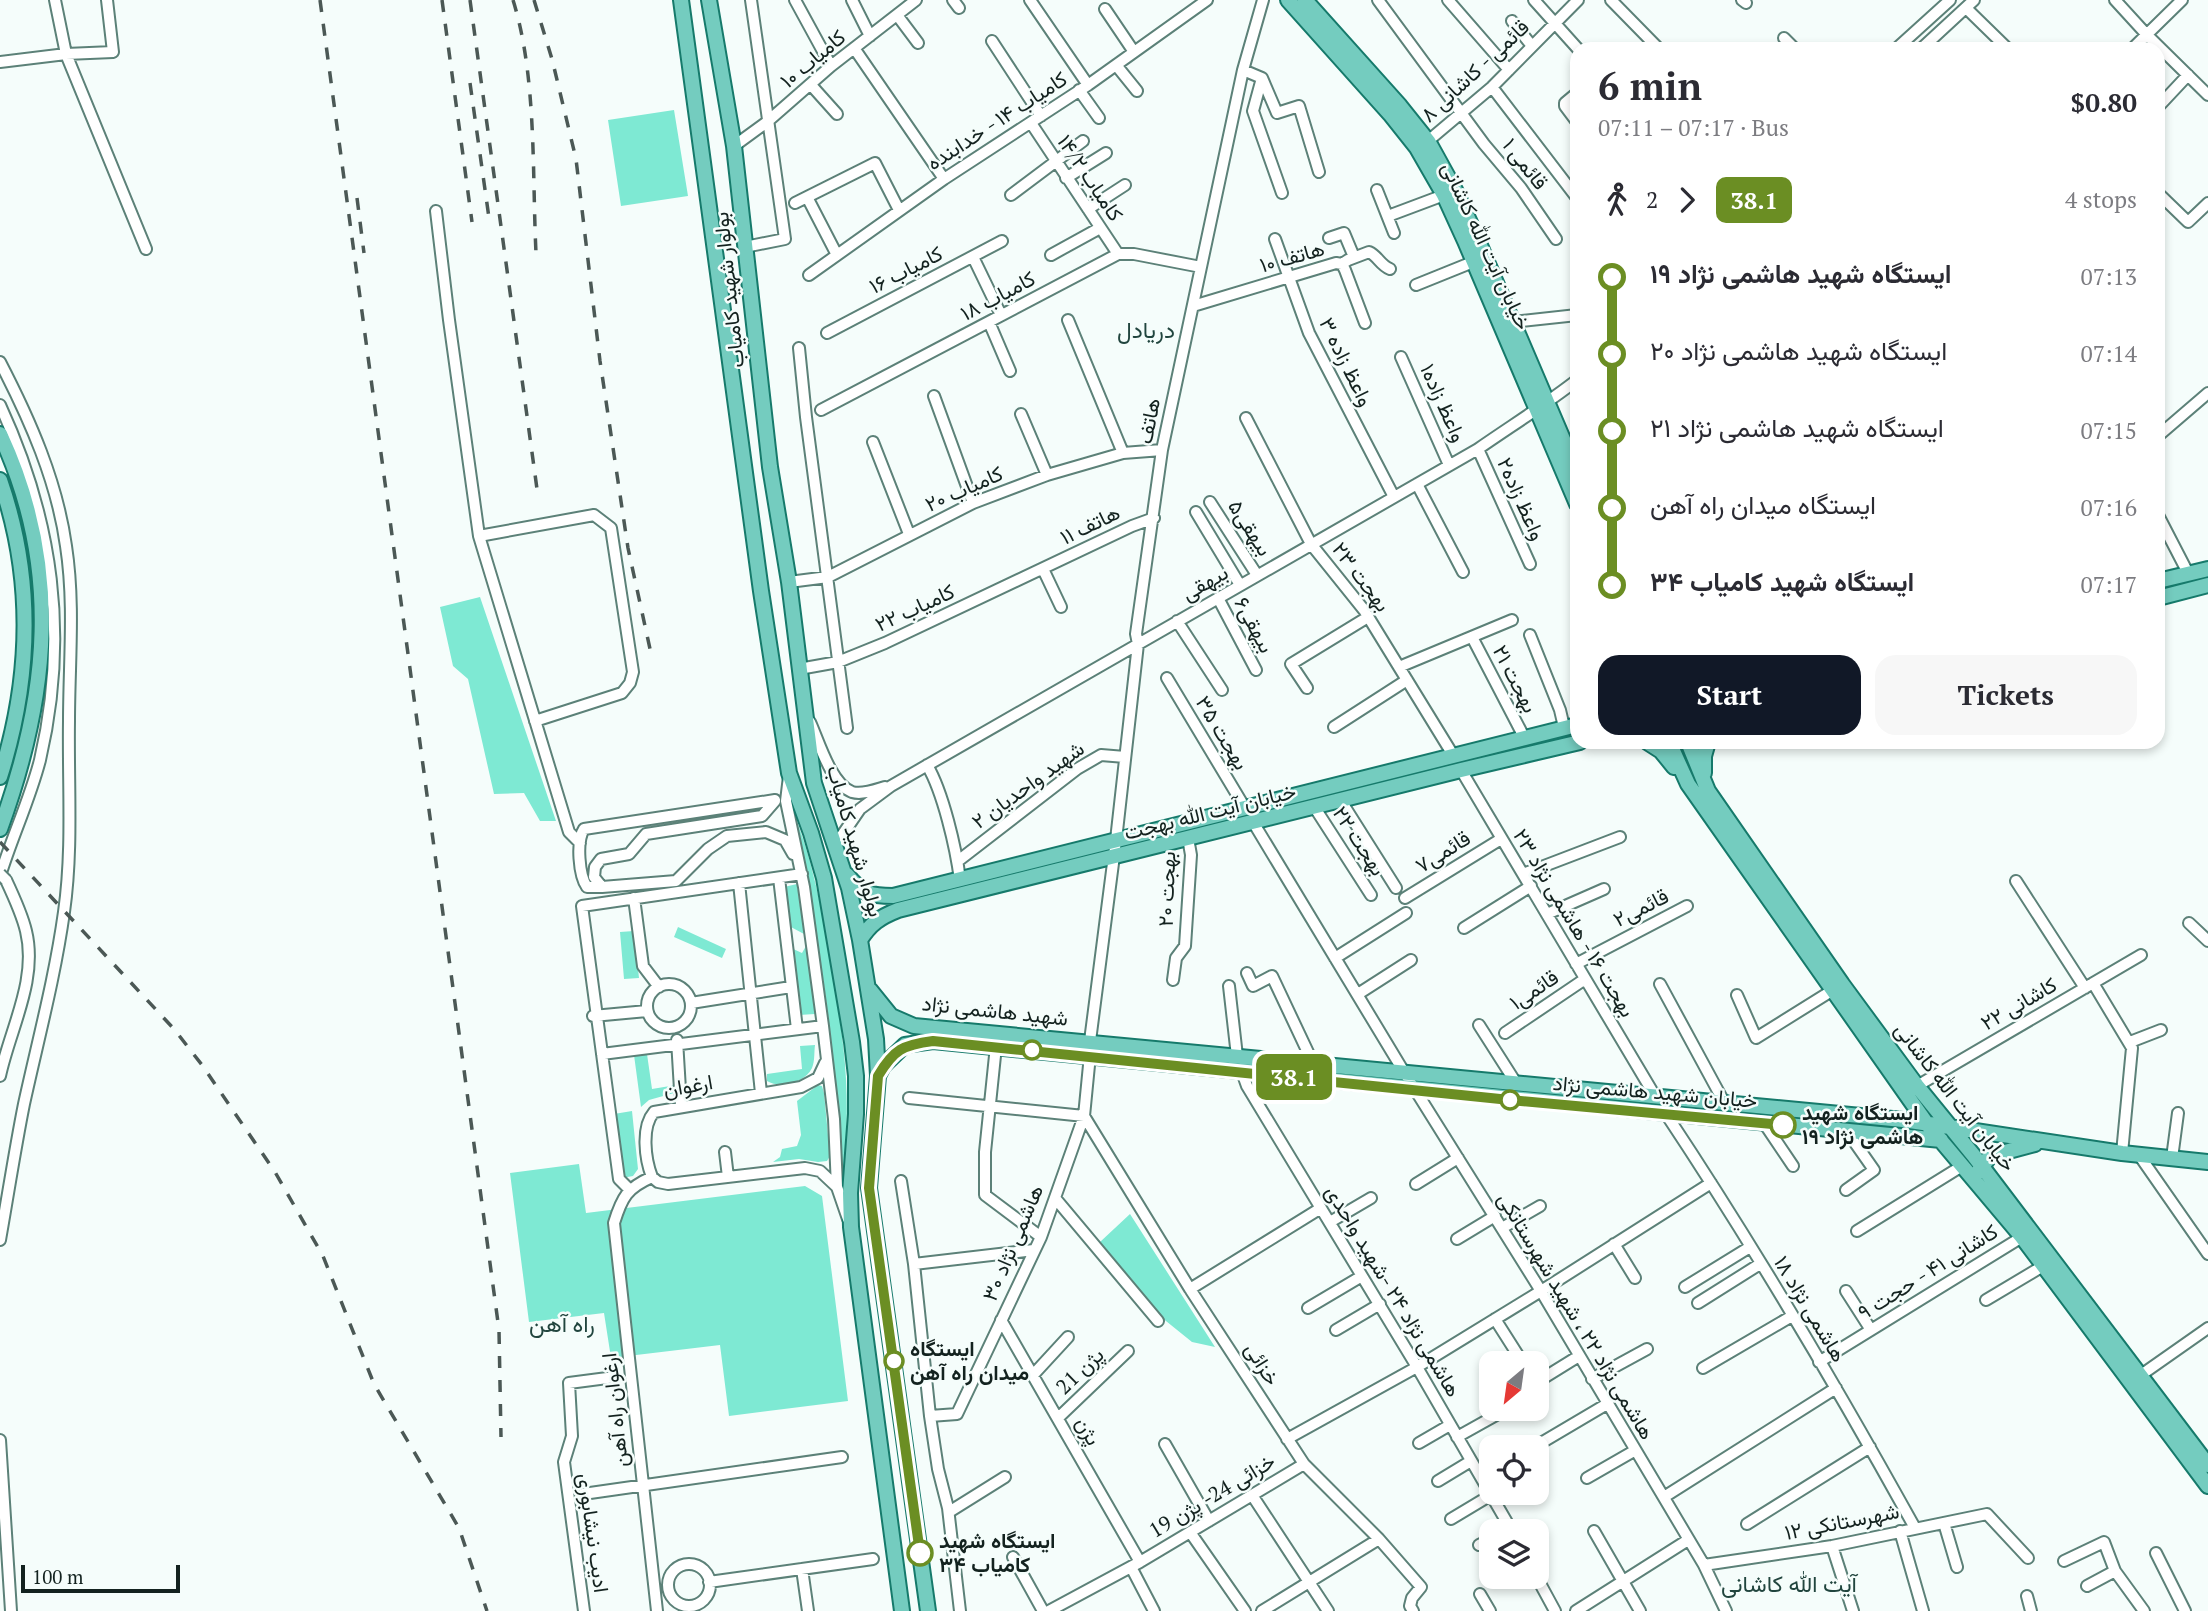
<!DOCTYPE html>
<html lang="en">
<head>
<meta charset="utf-8">
<style>
  body { margin:0; font-family:"PT Serif",Vazirmatn,serif; background:#f7f7f7; color:#2b2b33; height:100vh; display:flex; flex-direction:column; font-size:26px; white-space:nowrap }
  * { box-sizing:border-box; margin:0 }
  p { font-size:23px; color:#7c7c81 }
  .icon { flex:none; width:38px; height:38px; fill:none; stroke:currentColor; stroke-width:2; stroke-linecap:round; stroke-linejoin:round }
  .map { position:relative; flex:1; overflow:hidden }
  .panel { position:absolute; left:1570px; top:42px; width:595px; height:707px; display:flex; flex-direction:column; background:#fff; border-radius:21px; box-shadow:0 4px 10px #0003 }
  .panel>* { flex:none }
  .badge { padding:0 14px; border-radius:10px; font-size:24px; line-height:46px }
  .needle { width:46px; rotate:209deg }
  .buttons { position:absolute; left:1479px; top:1351px; display:grid; gap:14px }
  .buttons a { display:grid; place-items:center; width:70px; height:70px; border-radius:14px; background:#fff; box-shadow:0 4px 10px #0003; font-size:35px }
  .scale { position:absolute; left:21px; bottom:18px; width:159px; box-sizing:border-box; padding-left:7px; border:4px solid #13221f; border-top:0; font-size:19px; line-height:24px; white-space:nowrap; color:#13221f; -webkit-text-stroke:5px #f5fdfb; paint-order:stroke }
  .map>.badge { position:absolute; translate:-50% -50%; box-shadow:0 0 0 4px #fff }
  .legs { display:flex; align-items:center; gap:10px; height:77px; padding:0 28px; font-size:23px }
  .legs p { margin-inline-start:auto }
  .head { display:flex; align-items:center; justify-content:space-between; height:119px; padding:0 28px }
  h1 { font-size:38px; font-weight:700; line-height:52px }
  .cta { display:flex; gap:14px; margin-top:auto; padding:14px 28px }
  .cta a { flex:1; height:80px; border-radius:21px; background:#111827; color:#fff; font-size:28px; font-weight:700; line-height:80px; text-align:center }
  .cta a+a { background:#f7f7f7; color:#2b2b33 }
  ul { padding:0 28px; list-style:none }
  li { display:flex; align-items:center; gap:24px; height:77px; font-size:26px }
  li i { display:grid; place-items:center; width:10px; height:100%; margin:0 9px; background:currentColor }
  li i::after { content:''; width:18px; height:18px; margin:-9px; border:5px solid; border-radius:50%; background:#fff }
  li p { margin-inline-start:auto }
  li:first-child i { background:linear-gradient(#0000 50%,currentColor 0) }
  li:last-child i { background:linear-gradient(currentColor 50%,#0000 0) }
  .map>svg:first-child { display:block }
  .green { fill:#7ee9d3 }
  .lines { fill:none; stroke-linecap:round; stroke-linejoin:round }
  .minor-casing { stroke:#5c8178; stroke-width:14 }
  .major-casing { stroke:#167a6b; stroke-width:18 }
  .minor { stroke:#fff; stroke-width:10 }
  .major { stroke:#74ccbf; stroke-width:14 }
  .rail { stroke:#4b5855; stroke-width:3.5; stroke-dasharray:12 12; stroke-linecap:butt }
  .minor-bridge-casing { stroke:#5c8178; stroke-width:14; stroke-linecap:butt }
  .minor-bridge { stroke:#fff; stroke-width:10 }
  .line-1-casing { stroke:#fff; stroke-width:16 }
  .line-1 { stroke:#6b8e23; stroke-width:10 }
  .stop-1-dot { fill:#fff; stroke:#6b8e23; stroke-width:3.5 }
  .labels { text-anchor:middle; stroke-width:5; stroke-linejoin:round; paint-order:stroke }
  .street-label { font-size:21px; fill:#13221f; stroke:#f5fdfb }
  .stop-label { font-size:21px; font-weight:bold; fill:#13221f; stroke:#f5fdfb; text-anchor:start }
  .neighbourhood-label { font-size:23px; fill:#21453e; stroke:#f5fdfb }
</style>
</head>
<body>
<div class="map">
<svg width="2208" height="1611" viewBox="0 0 2208 1611">
  <rect width="100%" height="100%" fill="#f5fdfb"/>
  <path class="green" d="M674 110 688 196 621 206 608 120Z
    M480 597 556 821H540L524 793 494 794 468 679 453 666 440 607Z
    M791 806C812 857 822 908 830 962 837 1001 844 1040 846 1079 848 1117 846 1154 844 1192 837 1062 820 933 791 806Z
    M797 884 804 934 789 926 784 887Z
    M678 927 726 949 722 958 674 937Z
    M634 931 639 978 624 979 620 932Z
    M806 946 815 1014 799 1015 791 948 802 953Z
    M815 1045C814 1052 815 1061 812 1068 805 1083 780 1089 767 1081V1074L802 1069 800 1046Z
    M647 1054 652 1089 676 1085 674 1093 649 1100 641 1107 634 1055Z
    M818 1085 822 1086 824 1093 830 1156 827 1161 818 1162 799 1159 773 1162 780 1157 782 1149 797 1146 801 1135 797 1101Z
    M632 1111 638 1169 633 1176 622 1178 614 1114Z
    M579 1164 586 1213 805 1186 822 1196 848 1401 729 1416 720 1345 611 1358 604 1313 529 1322 510 1173Z
    M1130 1214 1215 1347 1192 1342 1161 1317 1100 1242Z"/>
  <g class="lines">
    <defs>
      <path id="minor" d="M107 0 113 52 66 54 146 249
        M795 0 831 66
        M852 0 870 36
        M953 0 959 8
        M1030 0 1088 85
        M1378 0 1484 144 1521 188 1556 239
        M1448 0 1509 70
        M1534 0 1578 49
        M1611 0 1659 49
        M1742 0 1746 3
        M2115 0 2147 35 2208 95
        M1966 8 2008 49
        M1105 9 1134 52
        M897 15 918 43
        M1512 21 1532 46
        M1784 38 1795 49
        M992 41 1041 116
        M854 48 944 179
        M1896 49 1950 0
        M1921 49 1974 0
        M2132 49 2182 0
        M0 62 66 54 55 0
        M1116 65 1137 91
        M1243 70 1262 78 1277 113 1299 106 1319 172
        M1262 78 1253 111 1282 193
        M811 85 837 114
        M1492 87 1577 198
        M1079 90 1099 118
        M1577 93 1565 103V106L1577 122
        M2158 107 2188 75
        M1031 123 1118 254
        M1428 141 1492 87 1578 0
        M734 146 767 122 831 66 916 0
        M1066 178 1106 153
        M1377 190 1394 233
        M2158 193 2188 222 2208 203
        M1011 195 1083 141
        M807 197 837 255
        M795 203 875 163 899 210
        M1088 209 1125 185
        M436 211 449 320 479 536 569 832 580 843
        M1388 216 1444 195
        M1329 238 1344 233 1354 257
        M1275 239 1309 333 1394 497
        M745 247 785 239 751 0
        M1051 255 1100 228
        M973 257 1001 315
        M1342 264 1348 260 1369 252C1378 256 1380 265 1390 269
        M809 275 944 179 1088 85 1207 0
        M1416 285 1473 262
        M1193 306 1336 263 1342 264 1345 270 1365 323
        M1068 320 1123 453
        M989 322 1010 371
        M1513 322 1577 315
        M827 333 1002 241
        M799 348 806 417 847 728
        M1401 357 1449 465
        M0 362C30 420 57 481 66 546 75 604 69 663 69 721 68 785 73 849 64 912 55 977 38 1040 24 1104 15 1149 8 1195 0 1240
        M934 396 973 503
        M0 405C53 520 69 636 40 760 30 799 12 837 0 876
        M821 410 1118 254H1134L1201 267
        M1021 414 1047 475
        M1246 418 1311 544 1364 610 1453 755
        M2158 436 2208 393
        M873 442 909 534
        M1478 449 1530 564
        M1417 484 1463 572
        M1210 502 1257 575
        M1196 512 1240 585
        M2158 515 2188 573
        M479 536 594 515 611 528 633 672 630 683 622 693 535 721
        M1043 569 1061 607
        M789 582 828 577 973 503 1047 475 1123 453 1162 450
        M1218 598 1256 670
        M1177 621 1222 690
        M1530 635 1560 710 1564 727
        M1472 637 1524 737
        M1399 667 1512 620
        M799 669 838 662 885 643 1132 526 1154 518
        M1167 678 1245 808
        M1307 688 1291 664 1368 617
        M810 722C819 742 831 784 852 792 862 795 875 790 885 787
        M1334 727 1407 680
        M927 765C943 792 956 848 960 880
        M1461 770 1655 1096
        M789 776 786 801 804 887 823 1026 834 1119 837 1187 848 1219
        M775 801 762 816 646 834 629 854 601 859 595 867 594 877 602 887 676 881 708 849 727 836 766 832 785 840 793 854
        M1341 801 1396 888
        M1315 808 1371 895
        M1253 822 1404 1072 1541 1291 1704 1565 1726 1611
        M836 844 860 809 891 786 1478 449C1511 426 1545 405 1577 380
        M958 861 1077 769 1101 755 1125 757
        M1523 874 1620 837
        M779 878 797 1029
        M2016 881 2085 988
        M739 883 761 1093
        M602 887H587C579 876 576 841 584 829L775 800
        M634 898 643 966 659 987
        M1405 898 1501 839
        M1547 914 1604 889
        M2189 923 2208 941
        M1464 928 1531 886
        M1335 958 1406 913
        M1576 964 1687 906
        M1247 973 1253 986 1272 976 1313 1063
        M1173 980 1176 958 1185 946 1191 855 1188 838
        M2093 983 2132 1048 2122 1153
        M1660 984 1724 1102
        M647 1006a22 22 0 1 1 44 0a22 22 0 1 1-44 0Z
        M1229 986 1237 1056
        M1358 994 1411 960
        M1737 995 1756 1038 1833 990
        M691 1003 791 987
        M593 1016 647 1011
        M1479 1025 1516 1083
        M1505 1033 1585 979
        M677 1040 681 1106
        M1090 1041 1116 840 1138 644 1136 634 1162 450 1243 70 1263 0
        M2130 1042 2161 1030
        M996 1046 985 1152V1195L1041 1237
        M602 1054 823 1026
        M1242 1072 1247 1086 1417 1367 1512 1531
        M0 1076C10 1029 38 980 26 931 22 914 14 897 6 880
        M1917 1086 2141 955
        M909 1098 1084 1116 1190 1289 1304 1464 1379 1539 1421 1587 1412 1598 1410 1606 1413 1611
        M1666 1114C1755 1248 1837 1387 1915 1528
        M1764 1123 1793 1166
        M725 1152 728 1177
        M2139 1155 2208 1254
        M2172 1158 2178 1113
        M652 1177C627 1188 622 1197 614 1223L657 1611
        M652 1177C645 1159 641 1127 654 1112L801 1087 818 1078 825 1063
        M652 1177 658 1182 668 1184 805 1168 820 1171 837 1187
        M901 1181 914 1264 930 1416 938 1469 948 1508 960 1611
        M1416 1184 1458 1158
        M630 1190 619 1179 582 906 802 874
        M1846 1190 1874 1170 1846 1130
        M1055 1198 1158 1321
        M1330 1222 1371 1198
        M1502 1228 1540 1206
        M1857 1231 1962 1166
        M1457 1239 1495 1216
        M1614 1244 1635 1278
        M914 1264 1034 1250
        M1685 1287 1750 1247
        M1190 1289 1321 1208
        M1846 1291 1871 1330
        M1986 1300 2043 1266
        M1698 1303 1760 1264
        M1308 1308 1362 1276
        M1495 1319 1523 1363
        M1001 1320 1140 1562
        M1336 1330 1380 1304
        M1819 1362 2022 1237
        M1703 1368 1792 1316
        M1033 1375 1068 1337
        M2141 1375 2208 1328
        M1592 1379 1647 1349
        M1537 1382 1579 1356
        M930 1416 957 1414 1041 1237 1084 1116 1090 1055
        M1058 1418 1128 1351
        M1457 1437 1500 1413
        M1287 1439 1417 1367 1541 1291 1711 1183
        M0 1440 11 1611
        M1419 1443 1450 1425
        M1541 1443 1607 1404
        M1165 1444 1209 1521
        M1587 1478 1634 1451
        M1438 1481 1471 1461
        M583 1494 842 1457
        M1252 1495 1328 1611
        M1664 1497 1836 1388
        M949 1512 1005 1477
        M1451 1519 1491 1495
        M1944 1523 1957 1567
        M1747 1524 1870 1447
        M1594 1531 1640 1611
        M1900 1531 1923 1611
        M1190 1532 1245 1611
        M1479 1545 1491 1539
        M1832 1546 1853 1611
        M2156 1553 2185 1611
        M1013 1557 1043 1611
        M2064 1561 2104 1542 2115 1571 2144 1611
        M668 1585a21 21 0 1 1 42 0a21 21 0 1 1-42 0Z
        M1704 1565 1832 1546 1987 1514 2028 1558
        M1131 1567 1154 1611
        M802 1569 808 1611
        M1536 1576 1555 1611
        M709 1582 873 1559
        M2087 1586 2115 1571
        M1480 1594 1490 1611
        M2027 1596 2031 1611
        M584 1611 564 1462 572 1436 569 1383 615 1377
        M1049 1611 1140 1562 1304 1464
        M1262 1611 1379 1539
        M1576 1611 1688 1540"/>
      <path id="major" d="M681 0 761 591 789 773 811 833 824 878 852 1042 856 1076V1114L850 1193 851 1227 902 1611
        M709 0 734 146 770 467 789 582 814 783 849 888 860 940 876 1039 878 1076 869 1188 928 1611
        M1288 0 1390 114 1417 148 1444 195 1465 241 1577 504
        M1305 0 1400 106 1428 141 1455 190 1476 236 1577 472
        M0 434C62 567 49 695 0 829
        M0 480C34 578 31 679 0 777
        M2158 581 2208 569
        M2158 598 2208 585
        M1647 742 1661 751 1674 767
        M1669 742 1688 784 1927 1124 2022 1237 2208 1486
        M1688 742 1708 791 1842 984 1917 1086 1974 1156 2208 1465
        M1704 773V756L1708 742
        M847 875C863 894 870 896 893 896L1577 725
        M860 940C870 924 880 917 898 910L1461 770 1580 742
        M870 990 891 1016 914 1026 1903 1120 2122 1153 2208 1162
        M878 1076 883 1066 905 1045 933 1041 1941 1140
        M1978 1172 1990 1156 2035 1144"/>
    </defs>
    <use href="#minor" class="minor-casing"/>
    <use href="#major" class="major-casing"/>
    <use href="#minor" class="minor"/>
    <use href="#major" class="major"/>
    <path class="rail" d="M320 0 499 1330 501 1437
      M442 0 472 222
      M470 0 537 489
      M513 0C537 77 532 172 536 253
      M534 0 552 59 576 159 600 361 628 548 652 658
      M470 83 489 218
      M357 198 364 253
      M0 842 174 1029 202 1065 275 1172 323 1256 374 1384 459 1528 487 1611"/>
    <defs>
      <path id="minor-bridge" d="M0 874 6 880"/>
    </defs>
    <use href="#minor-bridge" class="minor-bridge-casing"/>
    <use href="#minor-bridge" class="minor-bridge"/>
  </g>
  <g class="lines">
    <defs>
      <path id="line-1" d="M920 1553 869 1188 878 1076C894 1049 903 1045 933 1041L1510 1100 1783 1125"/>
    </defs>
    <use href="#line-1" class="line-1-casing"/>
    <use href="#line-1" class="line-1"/>
  </g>
  <g class="stop-1-dot">
    <circle cx="1032" cy="1050" r="9"/>
    <circle cx="1510" cy="1100" r="9"/>
    <circle cx="1783" cy="1125" r="12"/>
    <circle cx="894" cy="1361" r="9"/>
    <circle cx="920" cy="1553" r="12"/>
  </g>
  <g class="labels">
    <g class="street-label">
      <text transform="translate(813 59) rotate(-40)" y="7">کامیاب ۱۰</text>
      <text transform="translate(1475 71) rotate(-43)" y="7">قائمی - کاشانی ۸</text>
      <text transform="translate(997 121) rotate(-33)" y="7">کامیاب ۱۴ - خدابنده</text>
      <text transform="translate(1525 164) rotate(52)" y="7">قائمی ۱</text>
      <text transform="translate(1090 178) rotate(56)" y="7">کامیاب ۱۴/۲</text>
      <text transform="translate(1486 246) rotate(65)" y="7">خیابان آیت الله کاشانی</text>
      <text transform="translate(1292 257) rotate(-16)" y="7">هاتف ۱۰</text>
      <text transform="translate(906 270) rotate(-27)" y="7">کامیاب ۱۶</text>
      <text transform="translate(729 290) rotate(-96)" y="7">بولوار شهید کامیاب</text>
      <text transform="translate(998 296) rotate(-28)" y="7">کامیاب ۱۸</text>
      <text transform="translate(1346 362) rotate(64)" y="7">واعظ زاده ۳</text>
      <text transform="translate(1443 403) rotate(66)" y="7">واعظ زاده۱</text>
      <text transform="translate(1149 421) rotate(-79)" y="7">هاتف</text>
      <text transform="translate(964 489) rotate(-24)" y="7">کامیاب ۲۰</text>
      <text transform="translate(1521 499) rotate(66)" y="7">واعظ زاده۲</text>
      <text transform="translate(1090 525) rotate(-26)" y="7">هاتف ۱۱</text>
      <text transform="translate(1250 528) rotate(57)" y="7">بیهقی۵</text>
      <text transform="translate(1361 577) rotate(53)" y="7">بهجت ۲۳</text>
      <text transform="translate(1205 583) rotate(-30)" y="7">بیهقی</text>
      <text transform="translate(915 608) rotate(-25)" y="7">کامیاب ۲۲</text>
      <text transform="translate(1254 625) rotate(62)" y="7">بیهقی۶</text>
      <text transform="translate(1515 679) rotate(63)" y="7">بهجت ۲۱</text>
      <text transform="translate(1222 733) rotate(59)" y="7">بهجت ۳۵</text>
      <text transform="translate(1028 785) rotate(-36)" y="7">شهید واحدیان ۲</text>
      <text transform="translate(1210 812) rotate(-14)" y="7">خیابان آیت الله بهجت</text>
      <text transform="translate(855 841) rotate(74)" y="7">بولوار شهید کامیاب</text>
      <text transform="translate(1359 841) rotate(57)" y="7">بهجت ۲۲</text>
      <text transform="translate(1443 852) rotate(-32)" y="7">قائمی۷</text>
      <text transform="translate(1167 889) rotate(-88)" y="7">بهجت ۲۰</text>
      <text transform="translate(1641 908) rotate(-27)" y="7">قائمی۲</text>
      <text transform="translate(1574 923) rotate(59)" y="7">بهجت ۱۶ - هاشمی نژاد ۲۳</text>
      <text transform="translate(1534 990) rotate(-34)" y="7">قائمی۱</text>
      <text transform="translate(2019 1004) rotate(-30)" y="7">کاشانی ۲۲</text>
      <text transform="translate(995 1011) rotate(6)" y="7">شهید هاشمی نژاد</text>
      <text transform="translate(688 1086) rotate(-10)" y="7">ارغوان</text>
      <text transform="translate(1655 1092) rotate(5)" y="7">خیابان شهید هاشمی نژاد</text>
      <text transform="translate(1955 1097) rotate(52)" y="7">خیابان آیت الله کاشانی</text>
      <text transform="translate(1013 1243) rotate(-67)" y="7">هاشمی نژاد ۳۰</text>
      <text transform="translate(1928 1272) rotate(-32)" y="7">کاشانی ۴۱ - حجت ۹</text>
      <text transform="translate(1393 1291) rotate(59)" y="7">هاشمی نژاد ۲۴ -شهید واحدی</text>
      <text transform="translate(1810 1309) rotate(59)" y="7">هاشمی نژاد ۱۸</text>
      <text transform="translate(1576 1316) rotate(59)" y="7">هاشمی نژاد ۲۲ ، شهید شهرستانکی</text>
      <text transform="translate(1262 1364) rotate(58)" y="7">خزائی</text>
      <text transform="translate(1080 1371) rotate(-44)" y="7">پژن 21</text>
      <text transform="translate(615 1410) rotate(-96)" y="7">ارغوان راه آهن</text>
      <text transform="translate(1088 1431) rotate(60)" y="7">پژن</text>
      <text transform="translate(1212 1496) rotate(-31)" y="7">خزائی 24- پژن 19</text>
      <text transform="translate(1842 1522) rotate(-11)" y="7">شهرستانکی ۱۲</text>
      <text transform="translate(593 1533) rotate(82)" y="7">ادیب نیشابوری</text>
    </g>
    <g class="stop-label">
      <text x="1802" y="1120">ایستگاه شهید<tspan x="1802" dy="24">هاشمی نژاد ۱۹</tspan></text>
      <text x="910" y="1356">ایستگاه<tspan x="910" dy="24">میدان راه آهن</tspan></text>
      <text x="939" y="1548">ایستگاه شهید<tspan x="939" dy="24">کامیاب ۳۴</tspan></text>
    </g>
    <g class="neighbourhood-label">
      <text x="1146" y="338">دریادل</text>
      <text x="562" y="1332">راه آهن</text>
      <text x="1789" y="1592">آیت الله کاشانی</text>
    </g>
  </g>
</svg>
<div class="buttons">
<a><svg class="needle" viewBox="-14 -14 28 28"><path d="M0-13l5 13h-10z" fill="#e53935"/><path d="M0 13l5-13h-10z" fill="#7c7c81"/></svg></a>
<a><svg class="icon" aria-label="locate" viewBox="0 0 24 24"><circle cx="12" cy="12" r="6"/><path d="M12 2v4M12 18v4M2 12h4M18 12h4"/></svg></a>
<a><svg class="icon" aria-label="layers" viewBox="0 0 24 24"><path d="M12 4l9 5-9 5-9-5zM3 14l9 5 9-5"/></svg></a>
</div>
<div class="scale">100 m</div>
<b class="badge" style="left:1294px;top:1077px;background:#6b8e23;color:#fff">38.1</b>
<section class="panel">
<div class="head"><div><h1>6 min</h1><p>07:11 – 07:17 · Bus</p></div><b>$0.80</b></div>
<div class="legs"><svg class="icon" aria-label="walk" viewBox="0 0 24 24"><circle cx="13" cy="4" r="2"/><path d="M13 8l-2 6 4 7M11 14l-3 7M7 12l3-4h3l4 4"/></svg>2<svg class="icon" aria-label="forward" viewBox="0 0 24 24"><path d="M9 5l7 7-7 7"/></svg><b class="badge" style="background:#6b8e23;color:#fff">38.1</b><p>4 stops</p></div>
<ul>
<li><i style="color:#6b8e23"></i><b>ایستگاه شهید هاشمی نژاد ۱۹</b><p>07:13</p></li>
<li><i style="color:#6b8e23"></i><span>ایستگاه شهید هاشمی نژاد ۲۰</span><p>07:14</p></li>
<li><i style="color:#6b8e23"></i><span>ایستگاه شهید هاشمی نژاد ۲۱</span><p>07:15</p></li>
<li><i style="color:#6b8e23"></i><span>ایستگاه میدان راه آهن</span><p>07:16</p></li>
<li><i style="color:#6b8e23"></i><b>ایستگاه شهید کامیاب ۳۴</b><p>07:17</p></li>
</ul>
<div class="cta"><a>Start</a><a>Tickets</a></div>
</section>
</div>
</body>
</html>
